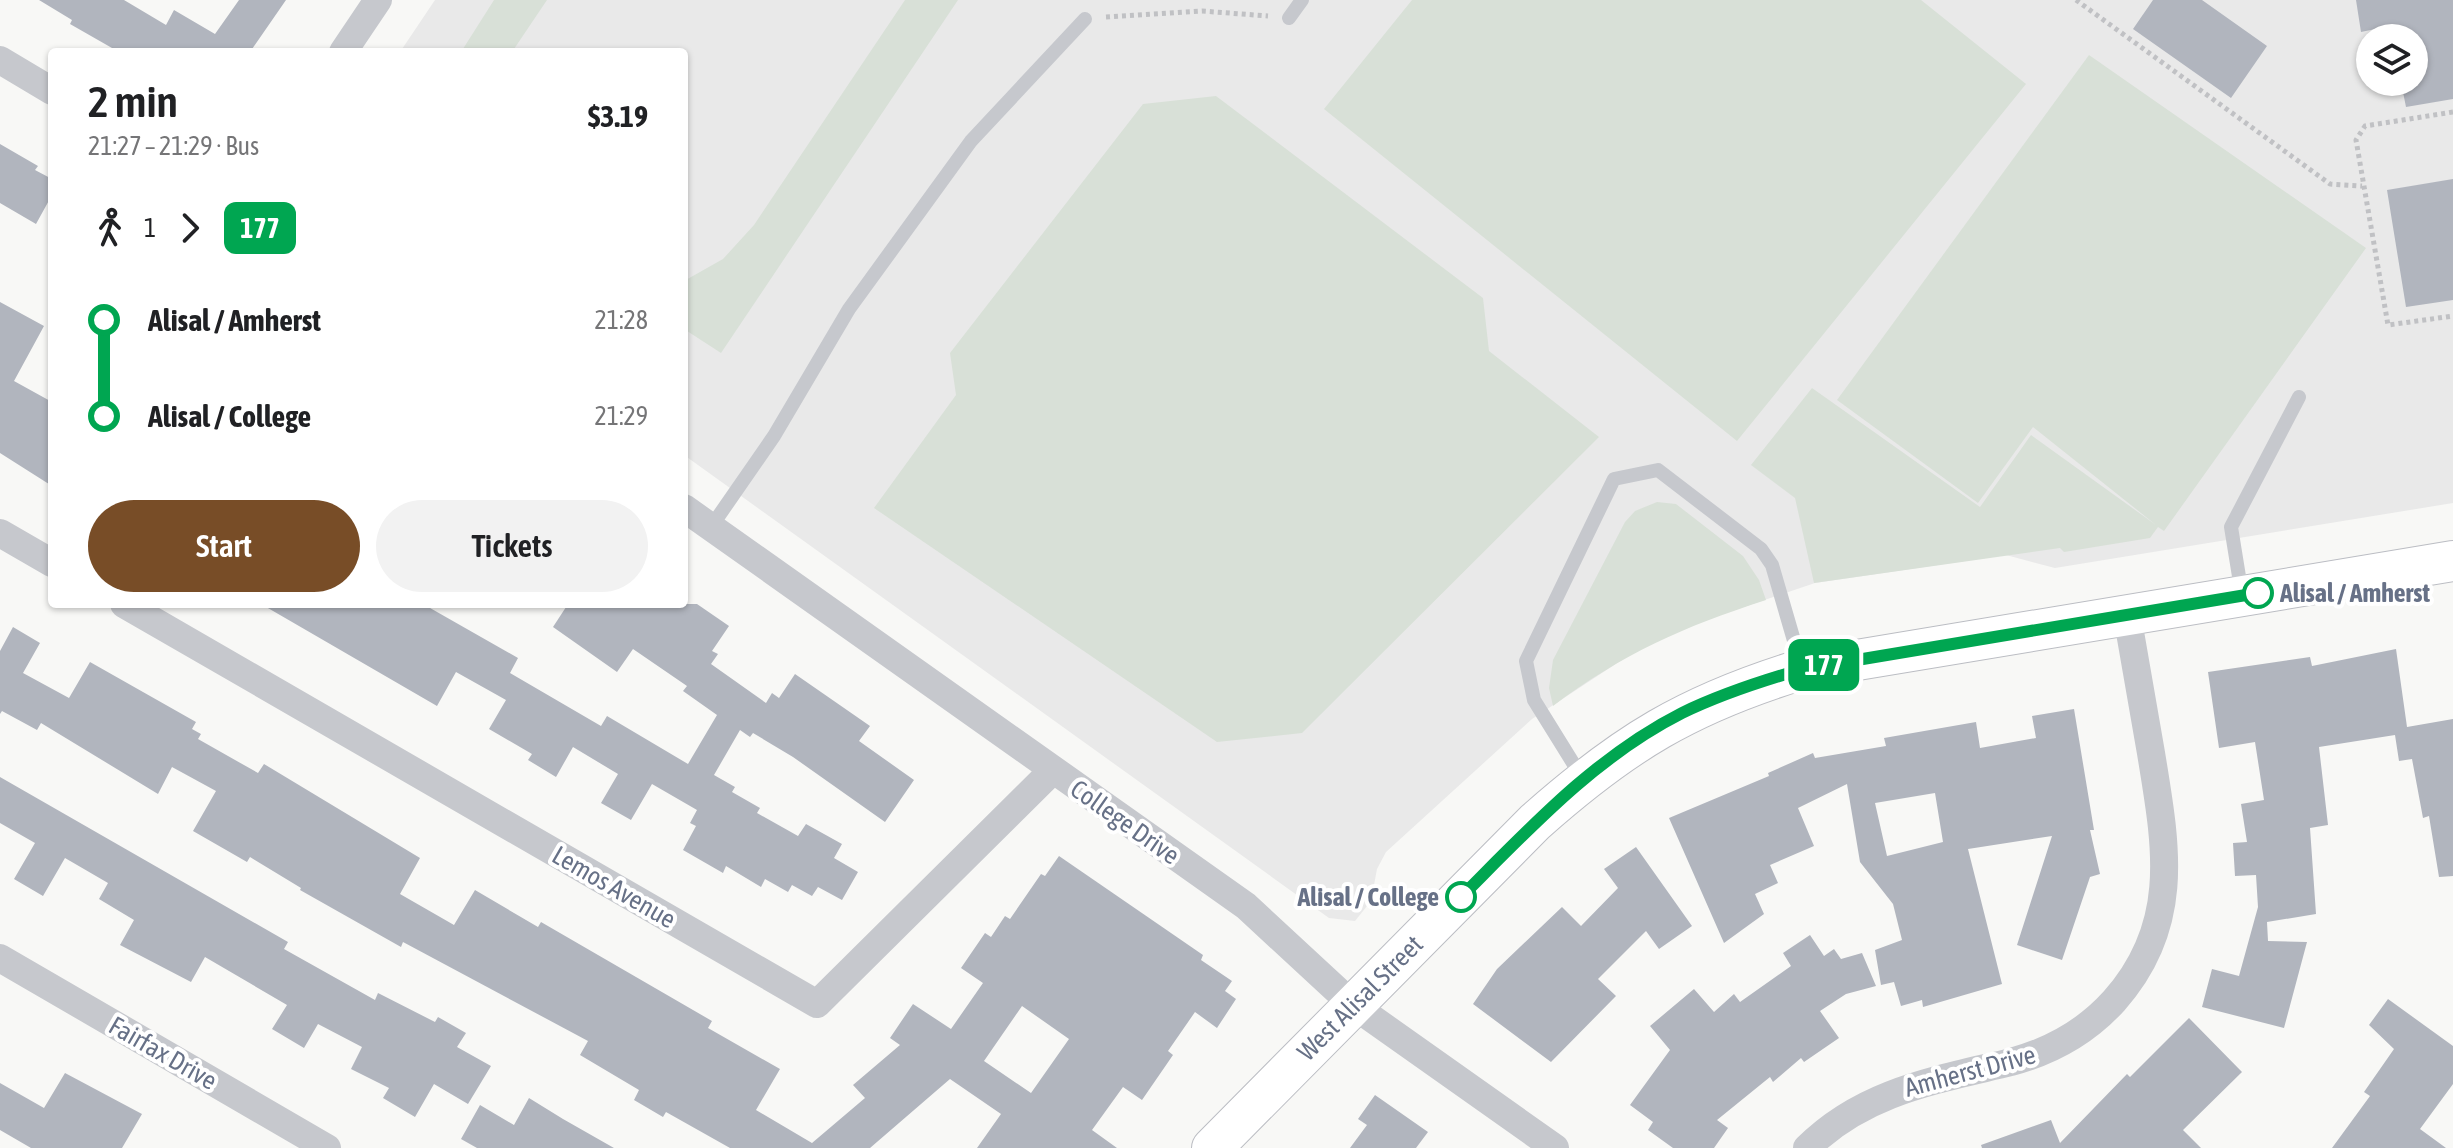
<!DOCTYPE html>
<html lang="en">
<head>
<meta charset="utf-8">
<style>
  body { margin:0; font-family:"Asap Condensed",sans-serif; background:#f2f2f2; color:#202124; height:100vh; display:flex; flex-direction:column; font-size:30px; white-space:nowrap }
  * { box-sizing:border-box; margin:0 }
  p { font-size:26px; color:#757577 }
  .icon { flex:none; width:44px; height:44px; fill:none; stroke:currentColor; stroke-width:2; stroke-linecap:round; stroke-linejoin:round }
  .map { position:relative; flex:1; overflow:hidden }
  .panel { position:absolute; left:48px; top:48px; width:640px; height:560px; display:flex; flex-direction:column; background:#fff; border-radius:8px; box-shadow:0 2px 6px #0004 }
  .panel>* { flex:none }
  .badge { padding:0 16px; border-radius:12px; font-size:28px; line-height:52px }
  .fabs { position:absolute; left:2356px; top:24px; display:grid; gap:16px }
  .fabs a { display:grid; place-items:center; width:72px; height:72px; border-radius:50%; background:#fff; box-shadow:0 2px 6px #0004; font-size:40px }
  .map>.badge { position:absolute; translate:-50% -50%; box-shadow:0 0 0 4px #fff }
  .legs { display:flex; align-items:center; gap:12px; height:88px; padding:0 40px; font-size:26px }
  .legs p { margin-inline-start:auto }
  .overview { display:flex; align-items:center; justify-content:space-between; height:136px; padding:0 40px }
  h1 { font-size:44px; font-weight:600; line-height:60px }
  .button { display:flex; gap:16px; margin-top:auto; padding:16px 40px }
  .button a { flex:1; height:92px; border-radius:48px; background:#784d27; color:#fff; font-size:32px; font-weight:600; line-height:92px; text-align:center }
  .button a+a { background:#f2f2f2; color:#202124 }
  ul { padding:0 40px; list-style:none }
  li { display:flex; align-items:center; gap:28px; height:96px; font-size:30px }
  li i { display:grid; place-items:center; width:12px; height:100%; margin:0 10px; background:currentColor }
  li i::after { content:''; width:20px; height:20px; margin:-10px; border:6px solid; border-radius:50%; background:#fff }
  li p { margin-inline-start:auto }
  li:first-child i { background:linear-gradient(#0000 50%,currentColor 0) }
  li:last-child i { background:linear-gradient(currentColor 50%,#0000 0) }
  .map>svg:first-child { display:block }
  .built { fill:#e9e9e9; fill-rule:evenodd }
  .green { fill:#d8e0d7 }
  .building { fill:#b1b5be; fill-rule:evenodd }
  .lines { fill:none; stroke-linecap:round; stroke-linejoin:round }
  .secondary-casing { stroke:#bbbdc3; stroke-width:42 }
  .path { stroke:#c0c1c4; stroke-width:5; stroke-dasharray:4 4; stroke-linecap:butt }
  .lane { stroke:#c6c8cd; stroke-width:14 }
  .street { stroke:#c6c8cd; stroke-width:28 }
  .secondary { stroke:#fff; stroke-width:40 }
  .line-1-casing { stroke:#fff; stroke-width:18 }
  .line-1 { stroke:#00a651; stroke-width:12 }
  .stop-1-dot { fill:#fff; stroke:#00a651; stroke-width:4 }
  .labels { text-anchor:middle; stroke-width:8; stroke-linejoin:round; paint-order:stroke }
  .stop-label { font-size:26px; font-weight:bold; fill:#677187; stroke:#fff; text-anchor:start }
  .street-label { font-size:26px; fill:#677187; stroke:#fff }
</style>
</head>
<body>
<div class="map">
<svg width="2453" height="1148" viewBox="0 0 2453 1148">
  <rect width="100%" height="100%" fill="#f8f8f6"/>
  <path class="built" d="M435 0H2453V503L2055 568 2006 555 1815 583 1705 620 1643 646 1532 719 1386 852 1377 869 1371 901 1355 921 1329 918 684 455V52H400ZM2370 38H2414V82H2370Z"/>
  <path class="green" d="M494 0H547L512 52H461Z
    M905 0H958L721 353 684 329V281L723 259 754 225Z
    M1412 0H1921L2026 84 1737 441 1324 109Z
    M2089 55 2366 248 2164 531 2158 527 2150 538 2064 552 2060 548 1814 583 1795 498 1751 465 1812 388 1980 507 2031 435 2156 525 2033 427 1978 503 1837 400Z
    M1216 96 1483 298 1489 351 1599 437 1302 733 1217 742 874 508 956 395 950 353 1143 104Z
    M1657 502 1676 504 1743 556 1759 580 1766 600C1683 627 1624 653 1553 706L1549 688 1553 660 1625 522 1635 511Z"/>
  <path class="building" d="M39 0H124L166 25 174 10 215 34 239 0H286L250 52H119L70 24 72 20Z
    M2153 0H2202L2267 46 2231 98 2133 29Z
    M2356 0H2453V99L2406 107 2401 82H2414V38H2392L2390 26 2361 32Z
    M0 144 38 166 35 170 52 179V195L36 224 0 203Z
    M2453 179V300L2406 307 2387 190Z
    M0 302 44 326 14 381 52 402V486L0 453Z
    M261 604H423L518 658 510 673 601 726 607 716 688 764 717 715 683 691 687 686 633 649 617 672 553 627 568 604H697L729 626 712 651 718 654 711 664 766 703 772 693 779 698 795 674 870 726 859 741 914 780 885 822 793 757 753 733 750 737 740 730 714 775 735 787 732 792 760 808 757 813 798 836 806 824 842 844 834 858 858 872 842 900 818 887 812 896 792 885 788 892 765 879 761 887 726 866 723 873 683 850 696 826 690 823 697 810 652 784 631 820 601 803 618 774 573 747 556 777 528 760 532 754 489 729 506 700 456 672 437 706Z
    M13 627 40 643 23 673 69 698 90 662 196 722 192 729 201 734 198 739 258 773 264 764 420 858 400 894 454 925 475 890 538 927 541 922 712 1021 708 1028 780 1069 756 1110 812 1143 865 1098 853 1085 900 1045 890 1038 913 1004 951 1029 983 983 961 968 985 933 991 937 1005 916 1010 919 1041 874 1045 876 1059 856 1203 955 1201 960 1232 981 1225 991 1236 999 1217 1028 1195 1012 1168 1051 1173 1055 1142 1100 1123 1087 1092 1130 1117 1148H977L1001 1114 950 1079 870 1148H730L666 1112 663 1117 634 1100 639 1090 580 1055 588 1041 403 942 401 947 300 890 301 888 250 857 247 862 193 831 216 791 172 767 158 794 41 723 37 730 2 711 0 714V651ZM1022 1006 1069 1039 1031 1093 984 1061Z
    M2396 649 2407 727 2453 719V876L2439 877 2429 816 2423 818 2412 759 2399 761 2395 735 2319 747 2328 825 2310 828 2316 914 2267 922 2268 941 2307 942 2284 1028 2202 1007 2212 969 2239 976 2258 907 2256 875 2235 876 2233 843 2247 842 2241 804 2264 800 2255 742 2219 748 2208 672 2310 657 2312 666Z
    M2074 709 2094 830H2090L2100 874 2090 877 2062 960 2017 945 2052 836 1968 849 2002 984 1923 1007 1922 1000 1901 1006 1894 982 1881 985 1875 950 1902 940 1893 904 1860 862 1847 784 1798 808 1814 846 1770 865 1778 883 1755 894 1764 914 1724 943 1669 818 1769 776 1768 773 1813 753 1815 758 1886 746 1884 738 1976 722 1980 748 2036 738 2032 716ZM1935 793 1943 842 1887 856 1875 803Z
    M0 777 288 942 284 949 375 1000 378 993 435 1022 438 1017 466 1033 457 1047 491 1066 468 1104 434 1084 415 1117 383 1098 389 1088 351 1069 362 1047 318 1024 304 1048 272 1029 287 1005 205 957 191 982 120 945 134 920 99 899 108 883 65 858 43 896 14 879 35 843 0 823Z
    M1636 847 1692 926 1659 949 1646 931 1598 979 1616 996 1551 1062 1473 1004 1497 969 1562 907 1581 926 1618 888 1604 869Z
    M1810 935 1824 956 1834 949 1841 959 1862 953 1876 986 1846 994 1820 1011 1839 1038 1804 1062 1801 1058 1773 1082 1770 1077 1717 1120 1728 1128 1714 1148H1673L1648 1130 1653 1122 1630 1105 1670 1050 1650 1026 1694 989 1714 1012 1734 994 1740 1002 1791 966 1783 953Z
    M2388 999 2453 1046V1084L2420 1129 2446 1148H2332L2370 1096 2364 1092 2394 1049 2369 1025Z
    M2189 1018 2242 1072 2183 1130 2201 1148H1982L1981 1145 2051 1120 2060 1143 2127 1074 2130 1077Z
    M65 1073 142 1114 122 1148H31L0 1130V1083L44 1108Z
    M1375 1095 1428 1132 1416 1148H1350L1367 1125 1358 1119Z
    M529 1098 563 1119 614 1148H477L461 1139 480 1105 514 1125Z"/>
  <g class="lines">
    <defs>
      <path id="secondary" d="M1212 1148 1535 822C1624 743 1688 704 1803 669L2453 561"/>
    </defs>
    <use href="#secondary" class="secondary-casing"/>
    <path class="path" d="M2076 0 2330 184 2362 186
      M1106 17 1202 11 1268 16
      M2453 112 2365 126 2356 140 2388 325 2453 316"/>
    <path class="lane" d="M1289 18 1302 0
      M711 527 774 436 849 309 971 141 1085 19
      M2242 595 2231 527 2299 397
      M1583 779 1534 700 1526 661 1614 479 1658 470 1761 549 1772 565 1802 668"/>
    <path class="street" d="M343 52 378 0
      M0 60 52 91
      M684 508 1246 906 1353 1005 1555 1148
      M0 533 52 563
      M124 604 817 1004 1052 771
      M0 958 327 1148
      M1807 1148C1864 1091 1937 1080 2011 1062 2052 1051 2086 1032 2114 1001 2182 925 2166 845 2151 753 2143 707 2135 661 2127 615"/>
    <use href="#secondary" class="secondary"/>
  </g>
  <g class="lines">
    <defs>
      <path id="line-1" d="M1461 897C1529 829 1595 757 1682 713 1721 694 1761 681 1803 669L2258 593"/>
    </defs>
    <use href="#line-1" class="line-1-casing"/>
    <use href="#line-1" class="line-1"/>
  </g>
  <g class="stop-1-dot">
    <circle cx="2258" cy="593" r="14"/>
    <circle cx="1461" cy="897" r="14"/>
  </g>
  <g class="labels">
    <g class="stop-label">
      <text x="2280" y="602">Alisal / Amherst</text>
      <text x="1439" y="906" text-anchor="end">Alisal / College</text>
    </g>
    <g class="street-label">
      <text transform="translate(1125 822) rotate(35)" y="9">College Drive</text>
      <text transform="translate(614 887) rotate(30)" y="9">Lemos Avenue</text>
      <text transform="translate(1360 998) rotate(-45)" y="9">West Alisal Street</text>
      <text transform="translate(163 1053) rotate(30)" y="9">Fairfax Drive</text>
      <text transform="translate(1970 1071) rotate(-15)" y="9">Amherst Drive</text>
    </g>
  </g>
</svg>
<div class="fabs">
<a><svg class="icon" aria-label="layers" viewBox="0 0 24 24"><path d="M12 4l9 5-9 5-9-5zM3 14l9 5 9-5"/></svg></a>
</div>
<b class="badge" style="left:1824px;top:665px;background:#00a651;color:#fff">177</b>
<section class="panel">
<div class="overview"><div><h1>2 min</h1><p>21:27 – 21:29 · Bus</p></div><b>$3.19</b></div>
<div class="legs"><svg class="icon" aria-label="walk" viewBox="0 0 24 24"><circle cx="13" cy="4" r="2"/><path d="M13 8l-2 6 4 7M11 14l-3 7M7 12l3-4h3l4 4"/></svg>1<svg class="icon" aria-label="forward" viewBox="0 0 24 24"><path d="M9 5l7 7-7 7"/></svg><b class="badge" style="background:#00a651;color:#fff">177</b></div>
<ul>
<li><i style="color:#00a651"></i><b>Alisal / Amherst</b><p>21:28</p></li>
<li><i style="color:#00a651"></i><b>Alisal / College</b><p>21:29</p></li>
</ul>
<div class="button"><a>Start</a><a>Tickets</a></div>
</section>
</div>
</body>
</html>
